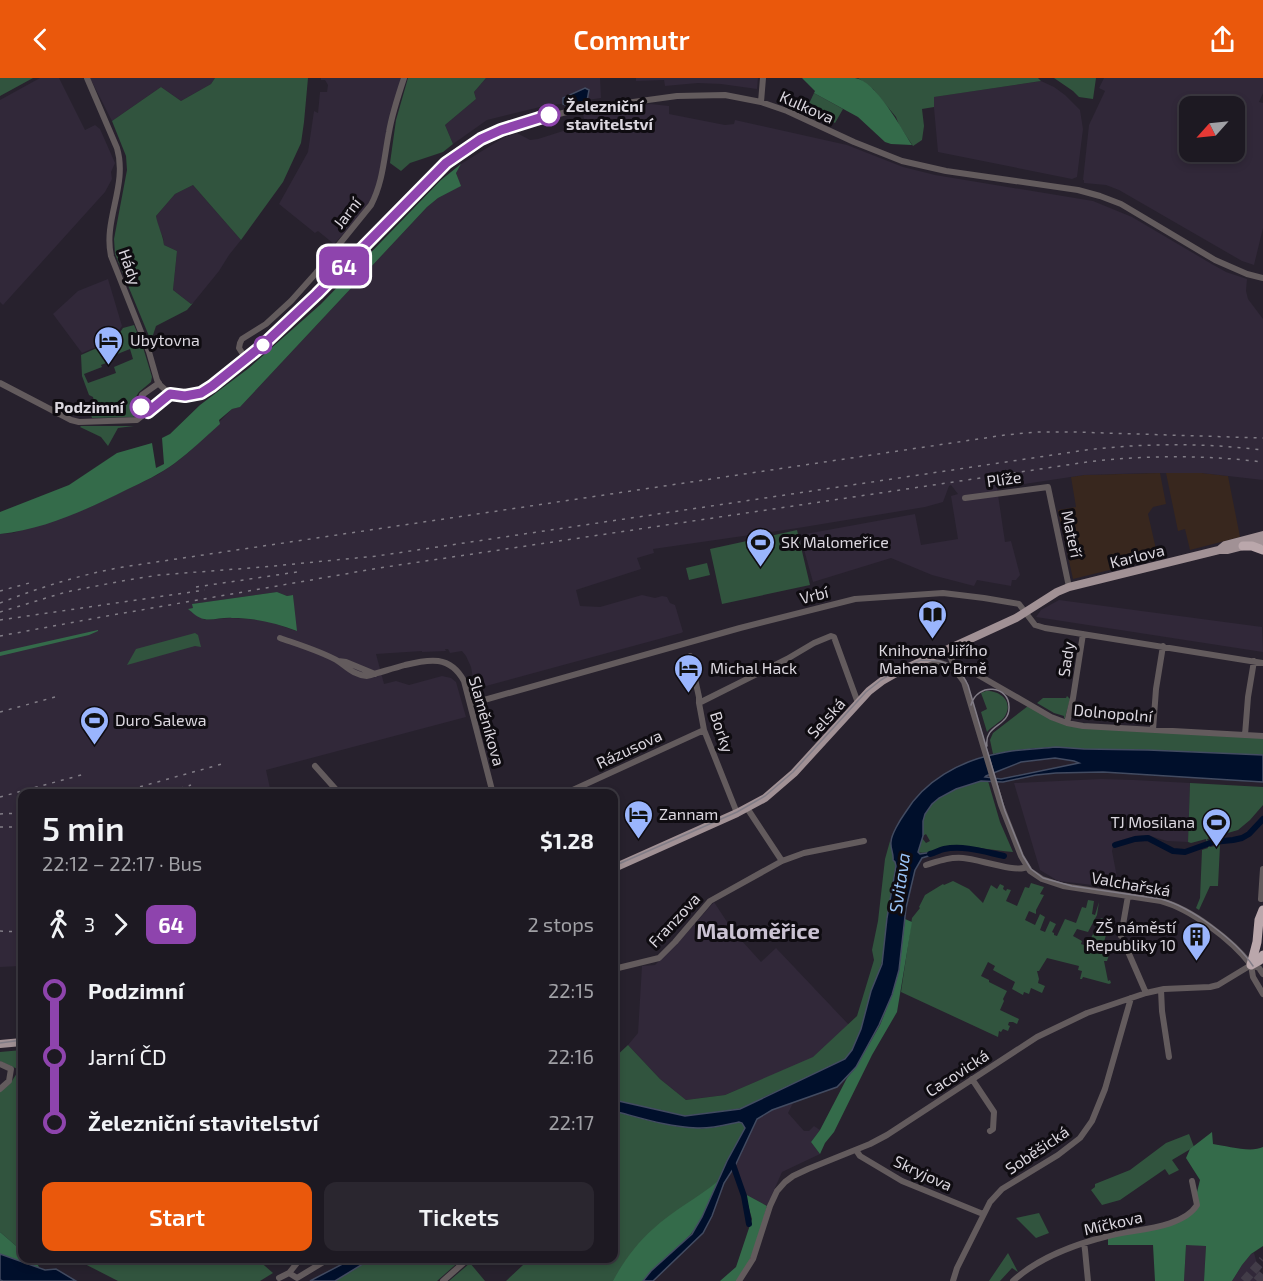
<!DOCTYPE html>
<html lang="en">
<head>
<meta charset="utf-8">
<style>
  body { margin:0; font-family:"Exo 2",sans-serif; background:#2a262f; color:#f1f3f6; height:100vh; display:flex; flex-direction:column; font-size:22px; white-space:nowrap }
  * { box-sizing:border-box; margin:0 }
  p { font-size:20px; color:#a0a0a5 }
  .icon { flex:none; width:33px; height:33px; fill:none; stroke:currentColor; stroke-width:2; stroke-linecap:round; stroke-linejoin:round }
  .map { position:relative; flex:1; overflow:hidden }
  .side { position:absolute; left:18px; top:711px; width:600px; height:474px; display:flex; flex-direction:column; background:#1d1922; border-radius:12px; box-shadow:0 3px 9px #0003,0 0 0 2px #3b3840 }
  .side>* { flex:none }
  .badge { padding:0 12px; border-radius:9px; font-size:21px; line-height:39px }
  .needle { width:39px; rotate:243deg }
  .buttons { position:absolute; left:1179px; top:18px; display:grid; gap:12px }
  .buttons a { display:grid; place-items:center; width:66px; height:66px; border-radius:12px; background:#1d1922; box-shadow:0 3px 9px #0003,0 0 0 2px #3b3840; font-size:30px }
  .map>.badge { position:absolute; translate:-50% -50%; box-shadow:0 0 0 3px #fff }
  .legs { display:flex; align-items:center; gap:9px; height:66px; padding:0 24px; font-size:20px }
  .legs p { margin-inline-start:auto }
  .overview { display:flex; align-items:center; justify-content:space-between; height:102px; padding:0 24px }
  h1 { font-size:33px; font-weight:600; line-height:45px }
  .primary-button { display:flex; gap:12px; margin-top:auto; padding:12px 24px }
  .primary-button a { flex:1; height:69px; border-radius:12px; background:#ea580c; color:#fff; font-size:24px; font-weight:600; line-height:69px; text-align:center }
  .primary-button a+a { background:#2a262f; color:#f1f3f6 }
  ul { padding:0 24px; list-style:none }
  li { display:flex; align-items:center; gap:21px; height:66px; font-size:22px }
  li i { display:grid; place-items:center; width:9px; height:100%; margin:0 8px; background:currentColor }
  li i::after { content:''; width:15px; height:15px; margin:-8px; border:4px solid; border-radius:50%; background:#1d1922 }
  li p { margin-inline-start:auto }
  li:first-child i { background:linear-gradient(#0000 50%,currentColor 0) }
  li:last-child i { background:linear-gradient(currentColor 50%,#0000 0) }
  header { display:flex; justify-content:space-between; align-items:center; height:78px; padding:0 24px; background:#ea580c; color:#fff; font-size:27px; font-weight:600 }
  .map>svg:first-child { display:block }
  .commercial { fill:#38271e }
  .built { fill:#312839; fill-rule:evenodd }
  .green { fill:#31543e; fill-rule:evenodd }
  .forest { fill:#346b4a }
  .water { fill:#000f2b; stroke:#424b61; stroke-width:1.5; fill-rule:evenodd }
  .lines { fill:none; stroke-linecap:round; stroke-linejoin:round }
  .canal { stroke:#000f2b; stroke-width:6 }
  .highway-tunnel { stroke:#423c48; stroke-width:9; stroke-dasharray:9 4.5; stroke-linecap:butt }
  .minor { stroke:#635b5d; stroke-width:6 }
  .major { stroke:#a19195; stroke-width:8 }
  .highway { stroke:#baa7ab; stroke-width:9 }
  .tram { stroke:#827d87; stroke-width:1.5 }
  .rail { stroke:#827d87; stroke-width:1.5; stroke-dasharray:3 6; stroke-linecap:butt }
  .line-1-casing { stroke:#fff; stroke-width:14 }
  .line-1 { stroke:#8e44ad; stroke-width:9 }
  .stop-1-dot { fill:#fff; stroke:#8e44ad; stroke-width:3 }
  .labels { text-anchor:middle; stroke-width:6; stroke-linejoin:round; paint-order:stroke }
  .stop-label { font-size:16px; font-weight:bold; fill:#dbd7df; stroke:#0f0c11; text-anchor:start }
  .street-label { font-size:16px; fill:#dbd7df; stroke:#0f0c11 }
  .poi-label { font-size:16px; fill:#dbd7df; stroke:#0f0c11; text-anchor:start }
  .water-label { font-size:18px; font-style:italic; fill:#99c4f8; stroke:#0f0c11 }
  .district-label { font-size:22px; font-weight:bold; fill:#cbc3d3; stroke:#0f0c11 }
</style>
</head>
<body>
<header><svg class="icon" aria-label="back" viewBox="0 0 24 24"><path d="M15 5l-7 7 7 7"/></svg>Commutr<svg class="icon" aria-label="share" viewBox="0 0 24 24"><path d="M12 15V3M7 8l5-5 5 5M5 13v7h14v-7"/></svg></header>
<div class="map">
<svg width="1263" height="1203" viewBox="0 0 1263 1203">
  <rect width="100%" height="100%" fill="#27212d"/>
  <path class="commercial" d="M1160 395 1166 426 1153 429 1148 436 1158 480 1073 501 1058 432 1076 429 1071 399 1084 397Z
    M1166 395H1202L1228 398 1240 459 1190 472 1185 451 1178 453Z"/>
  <path class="built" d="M40 0H59L85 52 95 47 100 51 115 85 111 94 112 101 105 114 3 227 0 224V22Z
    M90 0H215L211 6 181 23 161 9 112 43Z
    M321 0H401L375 113 370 124 358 140 334 166 318 153 315 155 279 126 308 74 314 33 318 35 320 14H327L328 7 325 2H321Z
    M486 0H600L601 20 540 29 487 42 453 66 445 47 476 21 474 14Z
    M636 0H758L757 11 721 6 698 5 665 8 664 2 636 3Z
    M1104 0H1263V15L1259 24 1263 25V150L1254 187 1242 183 1119 112 1106 107 1084 105V102H1083L1089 47 1105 13 1099 10ZM1190 28H1234V74H1190Z
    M1041 3 1054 9 1065 17 1080 32 1083 51 1077 99 1072 101 938 74 933 19Z
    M651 26 669 28V36L725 47 734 46 735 42 847 67 903 89 935 97 1093 123 1132 139 1210 185 1226 194 1247 201 1246 213 1248 221 1263 241V402L1202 395H1147L1084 397 997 410 1005 464 1011 463 1020 497 1016 502H1012L1011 508 977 502 974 508 932 497 891 480 813 504 800 457 915 436 921 467 958 461 951 418 958 416 951 407 949 408 943 424 925 429 798 450 653 471 654 475 637 480 641 491 576 512 580 528 600 529 642 517 655 520 662 518 667 519 670 525 675 527 683 554 681 555 475 611 471 589 466 578 462 573 450 575 448 571H445L446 573 422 574V573L376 576 384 606 396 603 409 607 442 598 451 600 456 604 466 639 266 692 271 715 22 716V890L20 888 0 889V456L13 455 88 430 157 397 174 386 189 374 232 331 240 329 427 129 438 120 460 108 456 94 461 86 503 60 517 55 530 62 538 61 585 46 583 36ZM277 514 287 518 293 517 296 553 268 543 249 541 230 540 205 542 189 531 193 530V526Z
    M193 107 241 162 229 177 219 193 193 225 191 226 173 212 177 173 164 167 163 159 158 149 156 138 175 116Z
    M108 201 122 248 112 262 82 275 53 236 78 213Z
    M1059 522 1262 549 1263 574 1036 539 1041 532Z
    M1101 701 1134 702 1190 705 1188 764 1167 763 1147 757 1135 758 1114 764 1112 773 1119 810 1058 803 1040 792 1014 705Z
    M714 824 733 853 761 884 776 870 849 947 813 980 725 1017 686 1022 660 1001 628 967 638 955 642 888 655 887 683 859Z
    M793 1025 788 1035 804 1053H809L814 1048 820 1052 811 1064 820 1076 782 1094 767 1128 745 1116 736 1085 757 1040 772 1032Z
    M1186 1166 1206 1168 1204 1203H1184Z
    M1254 1175 1262 1203H1232L1242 1187 1251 1176Z"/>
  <path class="green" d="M0 0H33L0 18Z
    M215 0H308L304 44 301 65 283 104 241 162 193 107 175 116 156 138C158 149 163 157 164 167L177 173 173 212 191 226 193 225 187 232 156 248 151 263 115 176 114 161 127 92 126 78 112 43 161 9 181 23 211 6Z
    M408 0H486L474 14 476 21 445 47 453 66 443 74 410 85 401 93 390 85 396 42Z
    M858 0H1038L1041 3 934 19V29L922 31 924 48 922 62 913 68 899 47 896 39 873 11Z
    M1054 0H1096L1093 21 1079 19 1073 13Z
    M814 15 843 31 835 45 807 30Z
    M134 247 142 266 152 299 151 304 139 314 135 320 138 337 133 339 92 340 89 330 95 327 93 319 89 317 82 298 81 277 115 262 123 250ZM130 271 133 281 114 289 116 295 88 305 84 296 102 289 101 287 111 283 110 279Z
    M81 348H134L118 350 108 368 101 359 80 349Z
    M797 452 810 507 722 526 710 471Z
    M707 485 710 497 689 502 686 490Z
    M195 555 198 557 201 569 195 568 127 587 136 571Z
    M986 613C999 612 1014 623 1005 638 1001 644 992 648 987 654L981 634 987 631 981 615Z
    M1067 618 1070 621 1065 640 1064 641V638L1054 635 1037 625 1043 620H1066Z
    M1028 628 1054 643 1263 660V677L1148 672 1084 671 1056 669 1018 672 993 676 990 662 993 655Z
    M981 703H988L1000 744 1013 774C992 772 971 768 950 768 938 769 929 777 917 774L922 760 926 765 930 763 926 756 923 758C923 754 922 748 923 743 927 719 960 708 981 703Z
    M1190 705 1263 709V727L1250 742 1238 752 1207 761 1210 769 1220 767 1218 808H1210L1199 832 1196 830 1200 820 1202 772 1208 770 1206 761 1191 765 1188 764Z
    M890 763 896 788 887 840 883 880 861 951 852 972 845 981 789 1008 766 1018 744 1030 691 1038H680L614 1022V980L628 967 660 1001 686 1022 725 1017 813 979 857 938 874 882 872 872 878 843 885 781Z
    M953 803 969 811 983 825 991 807 997 811 1000 806 1004 808 1003 811 1006 813 1007 811 1011 812 1006 823 1017 828 1025 809 1029 810 1031 805 1044 809 1040 816 1044 817 1036 832V836L1029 833 1025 842 1035 847 1040 836 1045 839 1040 852 1045 854 1050 843 1056 846 1052 854 1054 855V857L1057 858 1065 841 1076 845 1082 829 1086 830 1088 822 1094 823 1092 836 1095 837 1099 824 1097 837 1088 854 1077 851 1073 858 1082 863 1081 866 1087 868 1101 840 1110 844 1103 867 1112 868 1107 883H1104L1108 903 1110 902 1111 905 1109 906 1083 899 1082 901H1080L1082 893 1078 892 1079 888 1047 880 1039 893H1037L1039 901 1038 905 1045 908 1042 915 1031 910 1029 916 1024 914 1023 917 1012 911 1015 904 993 892 995 888 988 884 981 898 989 902V904L1007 913 1003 921 1004 923 1000 932 1019 941 1017 946 1013 944H1009L1008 947 1010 948 1008 953 1003 951 1001 954 999 953 998 959 901 914 912 840 920 830 919 829 925 817 943 806 944 807Z
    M22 972V993L0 983V974Z
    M17 995 22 997V1173L0 1154V1014L10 1006Z
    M614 1033C641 1040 668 1049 697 1050 711 1051 725 1047 739 1044L745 1048V1052L727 1083 702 1139 643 1203H506L523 1187 515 1181 614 1180Z
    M1189 1056 1194 1069 1172 1082 1179 1092 1169 1097 1165 1091 1120 1122 1102 1127 1091 1112 1095 1109V1106L1130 1092 1166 1065Z
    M1039 1135 1049 1155 1036 1160 1016 1140Z
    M1008 1175 1018 1194 1012 1190 1000 1203H989Z
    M51 1181H257L273 1195 260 1203H118L79 1183H63Z
    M371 1181H462L437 1203H335Z
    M470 1185 485 1203H449Z"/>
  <path class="forest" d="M802 0C819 0 838 0 855 0 876 3 901 50 912 67L891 66 885 64 858 39 814 15 815 13Z
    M461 86 456 95 461 108 438 120 427 129 240 329 232 331 219 342 220 346C205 359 191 373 175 385 160 396 143 404 126 412 86 432 45 451 0 456V434L69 407 117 375 152 365 156 390 164 386 162 360 170 356 200 327 249 290 321 226 441 102Z
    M277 514 287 518 293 517 297 553C276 545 255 540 232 540 224 539 211 543 204 541 198 540 193 535 188 531L193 530 192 526Z
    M98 552V553L89 557 0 578V574Z
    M905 841 912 844 897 934 872 977 834 1054 825 1065 820 1076 811 1064 820 1052 847 1000 856 989 880 947 892 917 899 892Z
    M1212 1054 1213 1066C1227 1068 1251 1075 1263 1069V1168L1251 1176 1242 1187 1232 1203H1204L1206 1168 1186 1167 1184 1203H1155L1153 1167H1108V1159L1153 1151 1196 1132 1197 1114 1200 1102 1186 1080 1190 1071Z
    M718 1103C710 1120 703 1143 690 1157 675 1173 657 1186 643 1203H613C623 1184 637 1165 653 1151 673 1132 698 1120 718 1103Z
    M745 1116 767 1128 755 1171 745 1191 736 1203H720L736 1189 752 1141Z
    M0 1154 22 1173V1180L34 1181 39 1189H34L0 1176Z"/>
  <path class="water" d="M585 10 589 12 587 23 565 27 563 26V20Z
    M1056 669 1084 671 1148 672 1263 677V704L1103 694 1056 695 1036 697 1003 704 981 703 956 711 939 720 932 726 925 736 923 743V758L918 774 920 776 933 774 937 772 938 775 922 780 915 792 906 830 899 892 892 917 879 947 856 989 837 1009 772 1032 757 1041 735 1088 724 1105 712 1138 703 1155 653 1203H643L651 1193 692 1156 702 1139 727 1083 745 1050 742 1045 739 1044C725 1047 711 1051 697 1050 668 1049 641 1040 614 1033V1022L685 1038 740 1031 845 981 852 972 861 951 871 913 882 886 887 840 896 788 895 784 893 782C894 776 890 770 891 764 891 757 900 742 905 735 924 703 960 683 996 676 1016 671 1036 671 1056 669ZM1055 680 1074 683 1079 685 1001 701 985 699 986 698 1021 684Z
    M0 1176 45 1192 56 1191 76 1203H3L0 1202Z
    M352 1181H371L335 1203H310Z"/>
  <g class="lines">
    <path class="canal" d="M1115 767 1135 761 1148 760 1173 773 1185 774 1213 764 1233 762 1242 760 1249 756 1263 741
      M930 776C935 775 939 772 944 771 964 767 985 774 1004 778
      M732 1084 744 1118 749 1146"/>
    <path class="highway-tunnel" d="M1244 1203 1263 1182
      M1257 1203 1263 1196"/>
    <path class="minor" d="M87 0 117 70C128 107 103 142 111 178L149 274 157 302 160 307 170 316 185 318 201 315 212 308 280 252 317 216 446 85 481 61 501 52 526 44 575 32 677 18 725 17 761 24 787 33 854 64 902 83 946 93 1078 112 1100 118 1121 126 1215 182 1247 196 1263 200
      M761 24 763 0
      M246 281 239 270 240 265 242 261 266 246 291 223 316 195 371 127C383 104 384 80 389 54 392 36 398 18 404 0
      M0 305 71 342 79 344 137 342 170 316
      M148 334 141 329 140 323 142 317 159 305
      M965 420 1048 409 1069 509
      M280 560C297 566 323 574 338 583 348 590 354 597 367 598 380 594 392 591 405 587 429 581 450 577 464 603L493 716
      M947 571 956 592
      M690 578 699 619V625L704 652 737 735
      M338 583 346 584 375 596
      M924 584C941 582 955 589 964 604L1001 727 1021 778 1030 793 1042 801 1063 808 1161 823C1191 831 1232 862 1251 887
      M956 593 965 592 973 594 1051 639 1067 645 1083 648 1263 658
      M699 625 787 581 814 565 831 558 834 559 858 625
      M470 626 740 550 855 521 943 515 984 520 1019 526 1035 547 1045 550 1263 585
      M1067 645 1073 620 1083 556
      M1153 652 1156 611 1163 568
      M1245 657 1248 619 1254 583
      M315 688 340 716
      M564 716 704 652
      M747 730 782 783
      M926 787C939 783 949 779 963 780 978 781 1016 795 1027 789
      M1261 821 1263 791
      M1121 858 1128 818
      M1126 869 1146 915
      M1251 887 1253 899 1263 916
      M1251 887 1259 890 1263 896
      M614 891 659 880 675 864 710 823 782 783 804 775 864 763
      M1161 912 1162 933 1169 979
      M0 986 11 991 9 1003 0 1011
      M972 1001 994 1034 993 1051 990 1053
      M856 1072 860 1078 902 1103 983 1136
      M1084 1165 1085 1172 1088 1203
      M289 1195 297 1200 330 1180
      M279 1200 289 1195 301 1180
      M443 1203 469 1180
      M739 1203 753 1181 770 1128 777 1113 785 1104 793 1098 808 1091 870 1066 887 1057 1037 959 1087 935 1146 915 1164 911 1210 909 1218 907 1251 887
      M953 1203 957 1190 990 1124 1002 1111 1058 1077 1080 1060 1092 1043 1105 1011 1131 920
      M1013 1203C1038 1180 1076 1166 1108 1158 1134 1151 1182 1151 1197 1127L1192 1103"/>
    <path class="major" d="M1219 472 1225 467 1263 457
      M614 790 737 735 765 720 794 695 869 613 882 603 896 595 1016 540 1057 514 1069 509 1219 472H1227L1263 463
      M0 966 22 964"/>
    <path class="highway" d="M1243 468H1252L1263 472
      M1251 887 1257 864 1259 842 1263 832
      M1251 887 1260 882 1263 877"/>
    <path class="tram" d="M971 627C977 604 1010 607 1009 630 1009 649 984 646 987 668
      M614 788 737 734 765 718 793 694 866 614 881 602 896 593 921 582 939 583 951 587 956 591 963 598 968 607 1005 733 1023 778 1031 791 1043 800 1072 808 1161 821C1191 829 1236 862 1253 888
      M0 965 22 962"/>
    <path class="rail" d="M196 509 297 494
      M0 513 33 504
      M0 525C41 509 79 497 123 489L1005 357 1037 354H1074L1263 360
      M0 534 66 514 127 502 159 497 263 489 377 478 1086 372C1145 365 1204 365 1263 372
      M0 542 205 512
      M0 558 107 538 379 490 1087 384C1146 377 1204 377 1263 384
      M0 634 55 619
      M114 716 222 686
      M163 716 191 707
      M210 716 218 713
      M239 716 245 714
      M0 719 85 696
      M0 736 22 735
      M0 749H22
      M0 853 22 854"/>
  </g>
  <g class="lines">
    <defs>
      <path id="line-1" d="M141 329 148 334 170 316 185 318 201 315 212 308 263 267 317 216 446 85 481 61 501 52 549 37"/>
    </defs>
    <use href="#line-1" class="line-1-casing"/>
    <use href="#line-1" class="line-1"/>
  </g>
  <defs>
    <symbol id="hotel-pin" viewBox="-11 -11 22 30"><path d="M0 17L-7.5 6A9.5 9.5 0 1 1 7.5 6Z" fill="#9ab5fd" stroke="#0f0c11"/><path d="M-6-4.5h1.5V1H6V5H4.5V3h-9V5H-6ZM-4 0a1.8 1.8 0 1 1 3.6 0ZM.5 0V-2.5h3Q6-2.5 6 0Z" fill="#111"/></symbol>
    <symbol id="stadium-pin" viewBox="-11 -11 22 30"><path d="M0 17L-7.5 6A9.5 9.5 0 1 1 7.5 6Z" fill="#9ab5fd" stroke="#0f0c11"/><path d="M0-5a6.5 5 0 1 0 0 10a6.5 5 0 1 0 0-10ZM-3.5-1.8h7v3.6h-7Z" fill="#111"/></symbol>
    <symbol id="library-pin" viewBox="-11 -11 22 30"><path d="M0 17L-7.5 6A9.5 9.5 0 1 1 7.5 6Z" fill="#9ab5fd" stroke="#0f0c11"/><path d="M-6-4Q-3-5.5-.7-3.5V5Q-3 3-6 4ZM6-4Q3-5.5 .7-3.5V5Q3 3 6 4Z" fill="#111"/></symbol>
    <symbol id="building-pin" viewBox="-11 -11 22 30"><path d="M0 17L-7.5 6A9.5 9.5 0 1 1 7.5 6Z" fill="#9ab5fd" stroke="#0f0c11"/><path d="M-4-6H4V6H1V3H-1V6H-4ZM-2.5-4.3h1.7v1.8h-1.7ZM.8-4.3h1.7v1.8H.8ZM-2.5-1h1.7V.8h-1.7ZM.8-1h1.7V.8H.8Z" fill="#111"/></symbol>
  </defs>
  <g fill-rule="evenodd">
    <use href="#hotel-pin" x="92" y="246" width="33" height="45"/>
    <use href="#stadium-pin" x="744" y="448" width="33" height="45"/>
    <use href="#library-pin" x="916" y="520" width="33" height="45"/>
    <use href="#hotel-pin" x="672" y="574" width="33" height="45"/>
    <use href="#stadium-pin" x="78" y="626" width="33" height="45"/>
    <use href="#hotel-pin" x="622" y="720" width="33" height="45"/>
    <use href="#stadium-pin" x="1200" y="728" width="33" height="45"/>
    <use href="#building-pin" x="1180" y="842" width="33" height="45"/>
  </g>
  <g class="stop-1-dot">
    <circle cx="549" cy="37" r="10"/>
    <circle cx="263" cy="267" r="8"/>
    <circle cx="141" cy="329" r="10"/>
  </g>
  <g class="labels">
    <g class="stop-label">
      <text x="566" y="34">Železniční<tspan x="566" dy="18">stavitelství</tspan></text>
      <text x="124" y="335" text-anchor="end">Podzimní</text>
    </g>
    <g class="street-label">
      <text transform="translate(807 29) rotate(24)" y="6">Kulkova</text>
      <text transform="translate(347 135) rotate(-52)" y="6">Jarní</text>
      <text transform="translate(130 189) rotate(71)" y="6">Hády</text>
      <text transform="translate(1004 401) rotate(-8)" y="6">Plíže</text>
      <text transform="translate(1072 456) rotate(78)" y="6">Mateří</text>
      <text transform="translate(1137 478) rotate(-14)" y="6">Karlova</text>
      <text transform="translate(814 517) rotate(-14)" y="6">Vrbí</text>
      <text transform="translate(1066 581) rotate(-81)" y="6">Sady</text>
      <text transform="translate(1113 635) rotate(5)" y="6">Dolnopolní</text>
      <text transform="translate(826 640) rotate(-48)" y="6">Selská</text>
      <text transform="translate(487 643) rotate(74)" y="6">Slaměníkova</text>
      <text transform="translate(722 654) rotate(72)" y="6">Borky</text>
      <text transform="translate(629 671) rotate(-25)" y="6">Rázusova</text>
      <text transform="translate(1131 806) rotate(10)" y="6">Valchařská</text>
      <text transform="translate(674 842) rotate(-47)" y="6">Franzova</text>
      <text transform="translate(957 995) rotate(-33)" y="6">Cacovická</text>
      <text transform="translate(1037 1072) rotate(-34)" y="6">Soběšická</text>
      <text transform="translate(923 1095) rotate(25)" y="6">Skryjova</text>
      <text transform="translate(1113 1145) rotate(-13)" y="6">Míčkova</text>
    </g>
    <g class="poi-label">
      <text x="130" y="268">Ubytovna</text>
      <text x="781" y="470">SK Malomeřice</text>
      <text x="933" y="578" text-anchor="middle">Knihovna Jiřího<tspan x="933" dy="18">Mahena v Brně</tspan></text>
      <text x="710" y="596">Michal Hack</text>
      <text x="115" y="648">Duro Salewa</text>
      <text x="659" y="742">Zannam</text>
      <text x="1195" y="750" text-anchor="end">TJ Mosilana</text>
      <text x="1176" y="855" text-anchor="end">ZŠ náměstí<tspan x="1176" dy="18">Republiky 10</tspan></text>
    </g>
    <g class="water-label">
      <text transform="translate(900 805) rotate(-82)" y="6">Svitava</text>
    </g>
    <g class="district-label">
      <text x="758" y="861">Maloměřice</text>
    </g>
  </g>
</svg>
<div class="buttons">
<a><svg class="needle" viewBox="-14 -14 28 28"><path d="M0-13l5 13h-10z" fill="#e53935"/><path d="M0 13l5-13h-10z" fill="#a0a0a5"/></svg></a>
</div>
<b class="badge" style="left:344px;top:188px;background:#8e44ad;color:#fff">64</b>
<section class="side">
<div class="overview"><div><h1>5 min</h1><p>22:12 – 22:17 · Bus</p></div><b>$1.28</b></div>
<div class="legs"><svg class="icon" aria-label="walk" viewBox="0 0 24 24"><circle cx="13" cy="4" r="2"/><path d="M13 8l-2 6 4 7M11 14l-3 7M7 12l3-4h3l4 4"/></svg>3<svg class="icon" aria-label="forward" viewBox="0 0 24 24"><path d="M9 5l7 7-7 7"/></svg><b class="badge" style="background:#8e44ad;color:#fff">64</b><p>2 stops</p></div>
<ul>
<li><i style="color:#8e44ad"></i><b>Podzimní</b><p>22:15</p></li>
<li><i style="color:#8e44ad"></i><span>Jarní ČD</span><p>22:16</p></li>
<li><i style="color:#8e44ad"></i><b>Železniční stavitelství</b><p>22:17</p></li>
</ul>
<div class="primary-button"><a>Start</a><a>Tickets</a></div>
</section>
</div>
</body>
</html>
